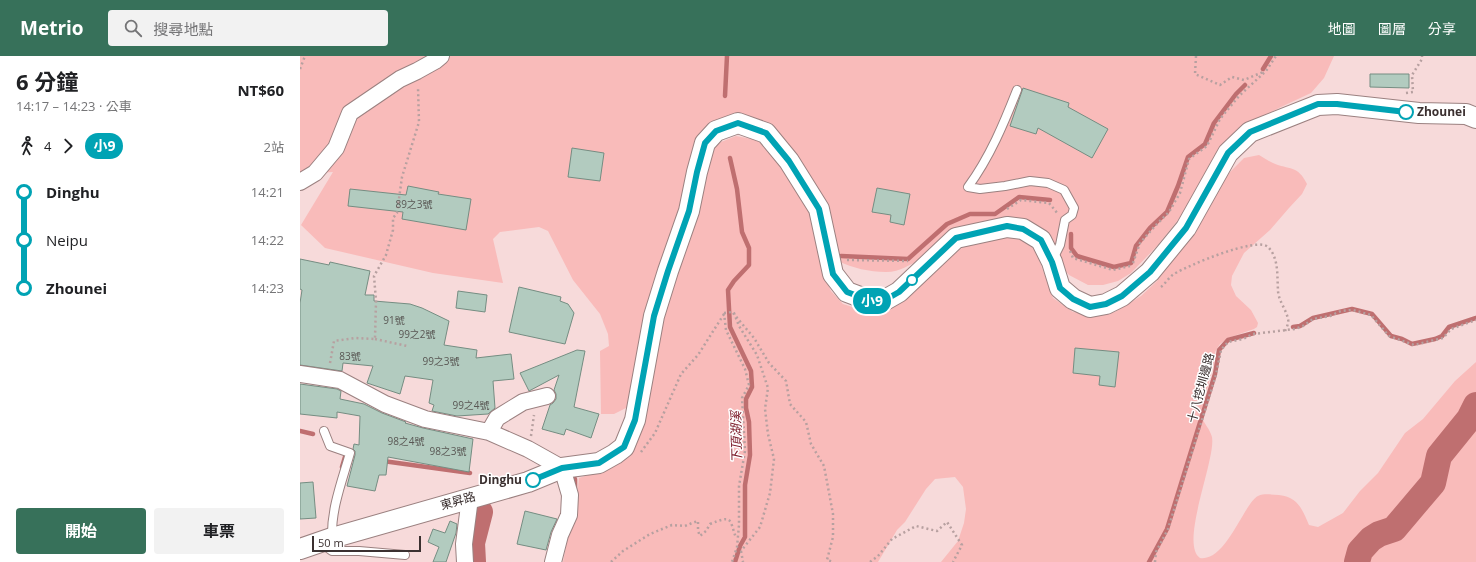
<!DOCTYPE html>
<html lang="zh-TW">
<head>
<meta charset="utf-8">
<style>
  body { margin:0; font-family:"Open Sans","Noto Sans TC",sans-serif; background:#f2f2f2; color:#202124; height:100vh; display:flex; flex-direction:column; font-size:15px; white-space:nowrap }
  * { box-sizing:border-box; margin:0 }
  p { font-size:13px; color:#757577 }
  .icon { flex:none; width:22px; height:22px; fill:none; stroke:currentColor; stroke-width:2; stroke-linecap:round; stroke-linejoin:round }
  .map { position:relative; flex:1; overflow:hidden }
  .details { display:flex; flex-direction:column; background:#fff; width:300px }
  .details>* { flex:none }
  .badge { padding:0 8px; border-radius:13px; font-size:14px; line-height:26px }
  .scale { position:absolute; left:12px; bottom:10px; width:109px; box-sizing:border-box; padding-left:4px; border:2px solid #3b3030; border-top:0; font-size:11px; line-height:14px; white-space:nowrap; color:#3b3030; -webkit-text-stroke:3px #fff; paint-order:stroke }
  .map>.badge { position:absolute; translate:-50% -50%; box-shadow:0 0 0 2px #fff }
  .legs { display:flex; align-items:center; gap:6px; height:44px; padding:0 16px; font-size:13px }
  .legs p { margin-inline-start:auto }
  .headline { display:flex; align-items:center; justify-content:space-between; height:68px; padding:0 16px }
  h1 { font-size:22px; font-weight:700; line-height:30px }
  .primary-button { display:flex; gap:8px; margin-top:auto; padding:8px 16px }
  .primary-button a { flex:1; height:46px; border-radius:4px; background:#37715a; color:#fff; font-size:16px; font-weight:700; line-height:46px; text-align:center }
  .primary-button a+a { background:#f2f2f2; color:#202124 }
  ul { padding:0 16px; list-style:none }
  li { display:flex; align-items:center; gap:14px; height:48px; font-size:15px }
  li i { display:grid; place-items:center; width:6px; height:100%; margin:0 5px; background:currentColor }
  li i::after { content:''; width:10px; height:10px; margin:-5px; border:3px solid; border-radius:50%; background:#fff }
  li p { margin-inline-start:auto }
  li:first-child i { background:linear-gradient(#0000 50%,currentColor 0) }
  li:last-child i { background:linear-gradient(currentColor 50%,#0000 0) }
  header { display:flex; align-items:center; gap:24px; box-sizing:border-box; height:56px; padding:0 20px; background:#37715a; color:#fff }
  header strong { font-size:19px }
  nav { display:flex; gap:22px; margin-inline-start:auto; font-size:14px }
  .search { width:280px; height:36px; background:#f2f2f2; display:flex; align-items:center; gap:10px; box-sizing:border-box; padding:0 14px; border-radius:4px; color:#757577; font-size:15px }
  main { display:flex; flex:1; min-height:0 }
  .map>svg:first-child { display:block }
  .green { fill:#f9bbba }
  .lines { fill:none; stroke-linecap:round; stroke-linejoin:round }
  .stream { stroke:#bf6f70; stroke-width:4.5 }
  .river { stroke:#bf6f70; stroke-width:26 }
  .building { fill:#b2cbbf; stroke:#758d82 }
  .service-casing { stroke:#9b8180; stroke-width:10 }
  .minor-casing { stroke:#9b8180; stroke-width:18 }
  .tertiary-casing { stroke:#9b8180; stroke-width:22 }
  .path { stroke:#b7a0a0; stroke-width:2.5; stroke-dasharray:2 3; stroke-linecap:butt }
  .service { stroke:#fff; stroke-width:8 }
  .minor { stroke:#fff; stroke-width:16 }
  .tertiary { stroke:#fff; stroke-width:20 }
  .line-1-casing { stroke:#fff; stroke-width:9 }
  .line-1 { stroke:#00a3b4; stroke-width:6 }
  .stop-1-dot { fill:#fff; stroke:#00a3b4; stroke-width:2 }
  .labels { text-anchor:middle; stroke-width:3; stroke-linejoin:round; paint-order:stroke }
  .number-label { font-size:10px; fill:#595754 }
  .stop-label { font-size:12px; font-weight:bold; fill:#3b3030; stroke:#fff; text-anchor:start }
  .street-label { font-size:12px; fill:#3b3030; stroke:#fff }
  .water-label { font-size:13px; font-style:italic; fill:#781523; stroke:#fff }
</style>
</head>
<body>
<header>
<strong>Metrio</strong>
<div class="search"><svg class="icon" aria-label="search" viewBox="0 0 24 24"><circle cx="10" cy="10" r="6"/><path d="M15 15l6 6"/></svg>搜尋地點</div>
<nav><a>地圖</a><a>圖層</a><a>分享</a></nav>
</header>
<main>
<section class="details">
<div class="headline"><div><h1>6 分鐘</h1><p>14:17 – 14:23 · 公車</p></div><b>NT$60</b></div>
<div class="legs"><svg class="icon" aria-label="walk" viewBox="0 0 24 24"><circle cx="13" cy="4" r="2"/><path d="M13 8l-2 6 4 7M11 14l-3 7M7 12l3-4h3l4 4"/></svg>4<svg class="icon" aria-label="forward" viewBox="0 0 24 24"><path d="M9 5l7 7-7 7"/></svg><b class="badge" style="background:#00a3b4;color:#fff">小9</b><p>2站</p></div>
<ul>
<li><i style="color:#00a3b4"></i><b>Dinghu</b><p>14:21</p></li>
<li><i style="color:#00a3b4"></i><span>Neipu</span><p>14:22</p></li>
<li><i style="color:#00a3b4"></i><b>Zhounei</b><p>14:23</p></li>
</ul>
<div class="primary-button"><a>開始</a><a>車票</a></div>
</section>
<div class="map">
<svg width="1176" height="506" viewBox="0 0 1176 506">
  <rect width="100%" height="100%" fill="#f7dada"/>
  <path class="green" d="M0 0H1034L1024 22 1011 37 981 51 947 69 878 164 858 189 831 217 818 225 803 229H788L769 219 758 207 732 167C695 179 659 190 623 203 609 208 601 216 586 216 569 216 553 212 538 205L490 98 419 67 332 349 314 358H301L300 295 309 290 308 278 300 258 273 224 248 175 239 171 200 176 193 183 203 227 133 217 25 192 1 169 33 116 0 118Z
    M436 80 457 84 491 115 517 167 521 212 531 235 543 248 562 254H578L636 213 663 191 706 179 724 184 736 195 753 242 773 256 800 259 815 256 841 240 857 225 893 174 905 152 930 116 944 102 959 99C963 101 968 105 973 107 989 114 998 109 1007 128L1002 138 989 152 970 174 944 197 932 220 931 229 936 240 951 254 958 267 957 271 954 273 928 282 920 288 915 296 913 312 900 360C904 366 910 374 912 381 916 404 879 488 900 502 926 506 944 447 958 440 965 437 972 439 979 439 998 441 1002 453 1009 469L1018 471 1043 457 1060 435 1078 417 1105 377 1123 363 1155 325 1176 306V506H641L658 485 664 467 666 453 663 431 655 421 635 423 626 433 605 466 597 474 578 506H263L271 464 276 452 279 422 306 413 325 399 366 243 410 98 416 88Z"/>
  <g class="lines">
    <path class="stream" d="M963 13 971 0
      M425 40 427 0
      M430 102 437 133 442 176 449 192V209L434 225 428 234 430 271 451 315 452 331 446 343V352L449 366 450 399 445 429V481L440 490 435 506
      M771 178V192L777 200 814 211 831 207 836 190 850 172 867 156 878 130 888 101 905 88 914 67 936 38 945 29
      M541 200 608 203 647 168 670 158H695L719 141 750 144
      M993 271 1000 270 1013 262 1052 253 1072 258 1091 280 1102 283 1112 288 1135 283 1142 280 1149 271 1176 262
      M0 375 13 378
      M83 405 170 417
      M42 411 45 401
      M275 423V433
      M849 506 867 473 915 318 919 294 928 284 954 277"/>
    <path class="river" d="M173 506 172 487 180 456
      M1057 506 1060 495 1071 483 1079 478 1094 473 1133 427 1139 400 1169 363 1176 349"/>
  </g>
  <path class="building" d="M1070 18H1109V32L1070 31Z
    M723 32 769 47 768 51 808 73 792 102 738 72 736 78 710 70Z
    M272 92 304 97 300 125 268 121Z
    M108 130 139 136 138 138 171 143 166 174 102 163 103 156 48 150 50 133 106 139Z
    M577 132 610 138 604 169 590 166 591 159 572 156Z
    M0 203 29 209 30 206 70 215 65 239H74V245L110 248 122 252 149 265 144 289 177 294 176 302 211 298 214 323 193 325 195 352 188 358 157 360 132 355 134 349 129 347 133 324 105 320 100 338 67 327 73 310 43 307 42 315 0 309V247L2 234 0 233Z
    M219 231 261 241 260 245 268 248 274 257 265 288 209 276Z
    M158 235 187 239 185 256 156 252Z
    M775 292 819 296 815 331 799 329 800 320 773 317Z
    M277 294 285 295 274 351 299 358 291 382 266 373 264 379 242 373 250 349 253 347 256 343V338L254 334 259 319 229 335 220 317Z
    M0 328 37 333 41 335 40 343 64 348 82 357 106 366 105 367 123 372 173 383 169 416 88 401 86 419H79L75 435 47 430 55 399V395L53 393 54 388 59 389 60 360 37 356V362L0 358Z
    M13 426 16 462 0 463V427Z
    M225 455 257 463 251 476 246 494 217 488Z
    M150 465 157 468 156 477 146 506H133L139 491 128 486 133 473 145 477Z"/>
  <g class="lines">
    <defs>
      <path id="service" d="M717 34C704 67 690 101 668 131L680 133 705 130 730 125 748 127 764 134 774 152 772 159 765 164 760 189 753 203
        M24 375 30 390 50 397C42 425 31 453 32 482
        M21 487 32 495H59L105 499"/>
      <path id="minor" d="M0 126 15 117 36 92 50 57 100 23 117 15 135 5 141 0
        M0 318 40 324 85 348 125 363 189 376 228 393 262 412 270 439 269 459 260 479 253 506
        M189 376 197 362 223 346 247 340
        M165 506 164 488 170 442"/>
      <path id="tertiary" d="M0 493 32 482 228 426 262 412 299 407 315 398 324 391 335 364 354 260 368 215 389 155 397 116 405 87 416 75 438 67 466 77 489 105 519 153 533 218 547 236 571 245 585 244 599 236 656 182 707 171 723 173 741 184 752 206 760 232 773 243 790 251 806 248 822 240 850 216 886 172 928 97 950 76 1018 49 1037 48 1119 57 1166 58 1176 62"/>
    </defs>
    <use href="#service" class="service-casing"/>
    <use href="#minor" class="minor-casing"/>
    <use href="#tertiary" class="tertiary-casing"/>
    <path class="path" d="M896 0 895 18 920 29 932 21 944 24 963 16
      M0 13 5 0
      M1106 37 1113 36 1112 19 1122 3V0
      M707 153 721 144 749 147 758 158
      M770 195 773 202 813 214 830 210
      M547 204 608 205
      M833 207 840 187 855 170 869 156 880 137 889 103 907 90 920 63 939 40 966 15 976 0
      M861 231C866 227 869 221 874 218 887 210 957 180 968 191 979 202 977 220 978 234 978 244 986 253 988 263 989 266 987 271 985 275
      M424 257 432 256 434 257 439 270 457 299 468 332 465 353 468 378 474 403 470 437 460 471 441 495
      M424 257 426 274 445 313 449 329 442 342 445 395 439 430V469L437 491 432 506
      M433 257 454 282 469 307 486 325 490 348 506 366 511 388 524 410 533 458V481L527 504 534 506
      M75 283 107 290
      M30 307 34 285 55 282 75 283 76 245 74 220 86 199 93 174V162L97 157 102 121 119 66 118 31
      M231 380 234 359
      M341 396 355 377 381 318 398 299 424 258
      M441 495 443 506
      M311 506 323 495 350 478 372 469 385 470 392 467 398 465V475L400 480 406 475 410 468C433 459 429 462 436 482
      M570 506 578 500 592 483 616 470 637 475 647 466 662 489 653 506
      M855 506 856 496 868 473 916 319 921 294 928 286 943 283 953 278 995 273 1003 270 1013 263 1030 260 1041 255 1053 254 1071 259 1089 280 1114 289 1143 282 1151 273 1176 264"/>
    <use href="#service" class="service"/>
    <use href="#minor" class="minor"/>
    <use href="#tertiary" class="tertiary"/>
  </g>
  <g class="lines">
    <defs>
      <path id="line-1" d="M233 424 262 412 299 407 324 391 335 364 354 260 368 215 389 155 397 116 405 87 416 75 438 67 466 77 489 105 519 153 533 218 547 236 571 245 585 244 599 236 656 182 707 170 723 173 741 184 752 206 760 232 773 243 790 251 806 248 822 240 850 216 886 172 928 97 950 76 1018 48H1037L1106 56"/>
    </defs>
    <use href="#line-1" class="line-1-casing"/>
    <use href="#line-1" class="line-1"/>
  </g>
  <g class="stop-1-dot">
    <circle cx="1106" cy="56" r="7"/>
    <circle cx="612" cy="224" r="5"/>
    <circle cx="233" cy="424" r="7"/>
  </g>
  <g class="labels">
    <g class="number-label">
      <text x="114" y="152">89之3號</text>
      <text x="94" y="268">91號</text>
      <text x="117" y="282">99之2號</text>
      <text x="50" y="304">83號</text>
      <text x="141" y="309">99之3號</text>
      <text x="171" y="353">99之4號</text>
      <text x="106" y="389">98之4號</text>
      <text x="148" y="399">98之3號</text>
    </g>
    <g class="stop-label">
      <text x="1117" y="60">Zhounei</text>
      <text x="222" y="428" text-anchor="end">Dinghu</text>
    </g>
    <g class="street-label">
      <text transform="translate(901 332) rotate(-75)" y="4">十八挖圳邊路</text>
      <text transform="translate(158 445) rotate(-16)" y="4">東昇路</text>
    </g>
    <g class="water-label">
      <text transform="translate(436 381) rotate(-91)" y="5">下頂湖溪</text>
    </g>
  </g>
</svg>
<div class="scale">50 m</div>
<b class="badge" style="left:572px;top:245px;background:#00a3b4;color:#fff">小9</b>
</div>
</main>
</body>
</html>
